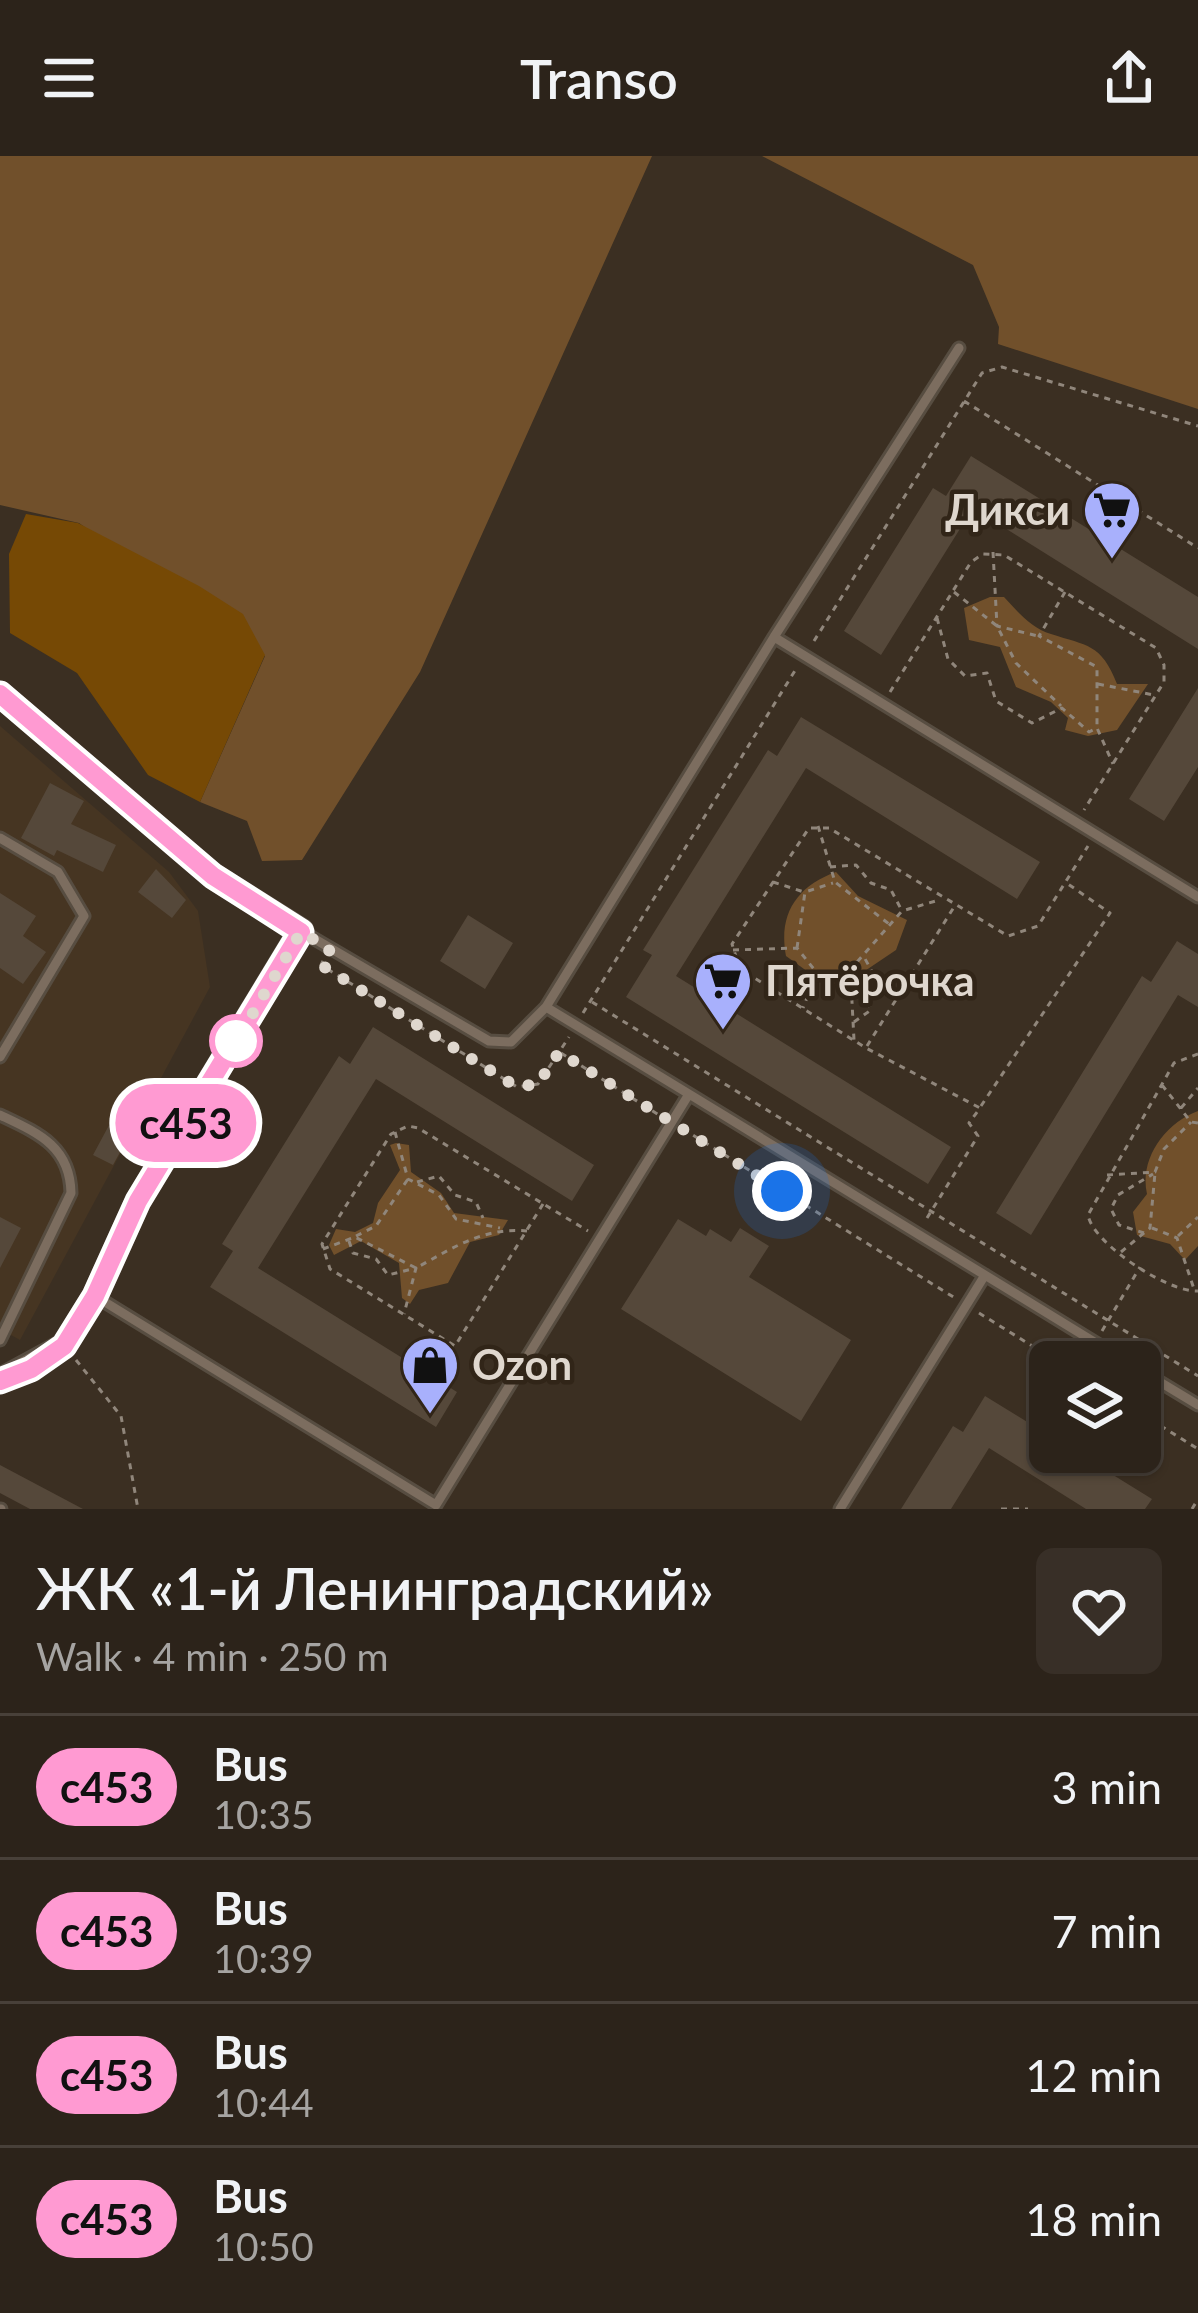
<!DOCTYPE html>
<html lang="en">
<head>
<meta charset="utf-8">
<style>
  body { margin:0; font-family:Lato,sans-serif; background:#382f27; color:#f1f3f6; height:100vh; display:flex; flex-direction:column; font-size:45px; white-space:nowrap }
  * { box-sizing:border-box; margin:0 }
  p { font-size:39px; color:#a6a4a2 }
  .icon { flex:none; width:66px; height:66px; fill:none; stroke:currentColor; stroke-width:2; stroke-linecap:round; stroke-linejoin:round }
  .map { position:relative; height:1353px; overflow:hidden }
  .side { display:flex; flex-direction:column; background:#2c231a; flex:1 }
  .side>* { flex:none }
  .badge { padding:0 24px; border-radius:39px; font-size:42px; line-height:78px }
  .fabs { position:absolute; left:1029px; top:1185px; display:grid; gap:24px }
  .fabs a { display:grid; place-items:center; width:132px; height:132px; border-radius:18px; background:#2c231a; box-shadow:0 3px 9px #0004,0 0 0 3px #484039; font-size:60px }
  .you { position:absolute; width:60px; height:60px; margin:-30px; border:9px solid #fff; border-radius:50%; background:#1a73e8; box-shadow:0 0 0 18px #1a73e833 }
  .map>.badge { position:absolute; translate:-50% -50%; box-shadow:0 0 0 6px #fff }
  .round { display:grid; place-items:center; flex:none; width:126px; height:126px; border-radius:18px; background:#382f27 }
  .overview { display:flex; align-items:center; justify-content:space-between; height:204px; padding:0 36px }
  h1 { font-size:57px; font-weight:600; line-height:90px }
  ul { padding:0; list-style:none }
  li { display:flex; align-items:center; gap:36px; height:144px; padding:0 36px; border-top:3px solid #484039 }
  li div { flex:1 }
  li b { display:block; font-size:45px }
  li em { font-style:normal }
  li .badge { min-width:132px; font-weight:700; text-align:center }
  header { display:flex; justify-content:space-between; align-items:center; height:156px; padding:0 36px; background:#2c231a; font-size:54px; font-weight:600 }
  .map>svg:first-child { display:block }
  .built { fill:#463522 }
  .green { fill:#71502b }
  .water { fill:#764905 }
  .building { fill:#55483a }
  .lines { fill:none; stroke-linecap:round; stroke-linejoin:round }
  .service-casing { stroke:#574d41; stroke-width:15 }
  .tertiary-casing { stroke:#574d41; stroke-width:27 }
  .path { stroke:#90867b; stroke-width:3; stroke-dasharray:6 6; stroke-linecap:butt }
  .service { stroke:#7c6d5f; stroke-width:9 }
  .tertiary { stroke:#7c6d5f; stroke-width:21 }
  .line-casing { stroke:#fff; stroke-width:27 }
  .line { stroke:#ff9ad2; stroke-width:18 }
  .walk { stroke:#dfd7ce; stroke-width:12; stroke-dasharray:0 21.6 }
  .stop-dot { fill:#fff; stroke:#ff9ad2; stroke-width:6 }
  .labels { text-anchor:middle; stroke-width:9; stroke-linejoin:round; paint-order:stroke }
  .poi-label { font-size:42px; font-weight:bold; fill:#dfd7ce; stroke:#312518; text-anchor:start }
</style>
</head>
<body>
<header><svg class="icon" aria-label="menu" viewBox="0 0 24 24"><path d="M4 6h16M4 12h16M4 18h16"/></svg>Transo<svg class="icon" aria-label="share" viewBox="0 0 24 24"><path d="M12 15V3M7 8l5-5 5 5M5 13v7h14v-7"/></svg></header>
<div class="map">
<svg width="1198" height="1353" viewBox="0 0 1198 1353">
  <rect width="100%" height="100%" fill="#3b2f22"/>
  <path class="built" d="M0 570 169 716 198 755 210 831 20 1184 0 1173Z"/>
  <path class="green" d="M0 0H652L420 516 302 704 262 705 247 665 200 646 265 500 79 367 0 349Z
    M762 0H1198V253L998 188 999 171 973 109Z
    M990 441H1004C1018 456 1031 472 1051 478 1087 490 1101 487 1117 528H1148L1117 574 1088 580 1065 574 1068 562 1051 546 1016 531 1000 491 969 484 964 452Z
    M836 716 858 740 907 764 896 794 844 829 822 826 786 800C778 758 797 730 836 716Z
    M1198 955V1090L1185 1104 1170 1088 1137 1079 1133 1056 1147 1038C1139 1003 1165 967 1198 955Z
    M396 987 409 989 411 1016 441 1037 454 1057 508 1064 499 1079 470 1086 448 1127 419 1134 410 1148 402 1142 399 1107 361 1085 334 1099 329 1089 336 1073 355 1076 373 1067 378 1047 400 1014 390 989Z"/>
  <path class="water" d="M26 358 78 367 199 430 243 458 265 499 200 646 148 619 77 517 10 477 9 398Z"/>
  <path class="building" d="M971 300 1198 441V493L973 352 881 499 844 475 933 332 946 340Z
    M1198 532V611L1164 665 1129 643Z
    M801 561 1040 706 1017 743 806 612 676 820 951 991 928 1028 626 841 652 799 643 794 768 594 777 600Z
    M50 627 84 645 71 668 116 689 103 716 57 694 54 700 21 682Z
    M156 713 186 744 172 762 138 736Z
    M0 737 36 760 23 780 46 796 23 828 0 812Z
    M468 759 513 787 485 833 440 805Z
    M1177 785 1198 798V851L1178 839 1031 1079 996 1057 1142 820 1151 826Z
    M373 871 594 1009 572 1045 376 923 258 1112 457 1236 436 1271 210 1131 233 1095 222 1088 339 900 350 908Z
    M115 958 135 969 113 1009 93 999Z
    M0 1061 21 1072 0 1112Z
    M678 1063 706 1080 710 1073 731 1086 740 1072 769 1090 749 1121 851 1184 801 1265 621 1153Z
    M985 1240 1050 1280V1296H1076L1152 1343 1145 1353H1086L989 1292 951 1353H901L953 1270 963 1276Z
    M0 1309 83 1353H30L0 1337Z"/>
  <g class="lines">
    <defs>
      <path id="service" d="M774 481 959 192
        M0 682 58 716 84 760 0 901
        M301 775 489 885 511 886 546 851
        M689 938 1127 1206
        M0 959C38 977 70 990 71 1037L0 1184
        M95 1140 436 1349 689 938 546 851 774 481 1198 741
        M1140 1214 1198 1249
        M0 1353H1
        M840 1353 985 1119"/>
      <path id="tertiary" d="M0 538 213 720 301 775 138 1045 95 1140 64 1190 0 1225"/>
    </defs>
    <use href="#service" class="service-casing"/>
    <use href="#tertiary" class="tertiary-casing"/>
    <path class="path" d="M964 245 1198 392
      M993 396 997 470 1038 480
      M954 436 997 470 1016 507 1061 550
      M1065 436 1039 480 1097 511V570
      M937 462 948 503 965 520 987 517 996 545 1032 567 1062 552 1089 576 1097 572 1113 608
      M814 485 982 217 1002 211 1198 270
      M1098 528 1154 539
      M890 536 971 406 983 398 1004 399 1156 492 1164 509V526L1084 654
      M818 670 835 726 889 768
      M830 711 856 709 871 727 891 734 901 753
      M773 726 804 736
      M797 792 805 736 833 727
      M733 794 797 792 817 817 803 852
      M323 805 321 809 517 931 538 928 569 881
      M819 818 851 827 854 884
      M851 827 850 814 902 755 939 744
      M592 846 1198 1220
      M583 857 796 513
      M854 866 871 854 864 836 874 819 864 801
      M867 890 954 751
      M561 897 659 959
      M1198 898 1174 907 1088 1059C1093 1088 1169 1137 1198 1135
      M1162 929 1191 966 1198 967
      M981 950 1110 757 1068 728
      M1181 952 1198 932
      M683 973 955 1142
      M395 976 408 1023 439 1039 456 1063 500 1072
      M1107 1019 1155 1016 1164 993 1191 966
      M417 1026 439 1020 455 1039 476 1046 483 1062
      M543 1048 455 1190 330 1113 322 1088 391 978 408 970 418 972 588 1075
      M927 1062 978 980 969 967 980 952 866 892 740 813 732 788 809 672H829L1008 780 1038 770 1088 690
      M1152 1072 1177 1082 1194 1133
      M1144 1077 1119 1069 1111 1053 1118 1039 1153 1018
      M356 1080 376 1070 408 1023
      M1178 1080 1198 1061
      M349 1085 353 1097 376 1103 388 1119 416 1112 404 1158
      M323 1093 355 1081 416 1112C453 1092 483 1071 527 1075
      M1121 1096 1150 1072 1155 1017
      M979 1157 1058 1206
      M1102 1175 1140 1111
      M76 1204 121 1260 138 1353
      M1140 1257 1198 1293
      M1001 1353H1028
      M1192 1353 1198 1343"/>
    <use href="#service" class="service"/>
    <use href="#tertiary" class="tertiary"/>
  </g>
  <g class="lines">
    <defs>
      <path id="line" d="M0 538 213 720 301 776 138 1045 95 1140 64 1190 31 1213 0 1225"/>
    </defs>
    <use href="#line" class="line-casing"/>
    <use href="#line" class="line"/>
    <path class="walk" d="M236 885 228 899 301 776 330 793 321 809 517 931 538 928 559 896 782 1035"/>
  </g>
  <defs>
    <symbol id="supermarket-pin" viewBox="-11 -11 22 30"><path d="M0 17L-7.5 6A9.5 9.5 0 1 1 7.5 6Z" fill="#a8b0fc" stroke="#312518"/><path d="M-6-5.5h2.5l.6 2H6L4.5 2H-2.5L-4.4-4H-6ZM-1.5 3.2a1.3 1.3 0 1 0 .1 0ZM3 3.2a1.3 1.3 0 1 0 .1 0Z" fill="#111"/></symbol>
    <symbol id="shop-pin" viewBox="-11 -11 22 30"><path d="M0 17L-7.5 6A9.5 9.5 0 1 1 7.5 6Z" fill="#a8b0fc" stroke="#312518"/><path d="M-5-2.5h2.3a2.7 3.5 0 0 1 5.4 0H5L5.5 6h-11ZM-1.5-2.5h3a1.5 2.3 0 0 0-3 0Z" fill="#111"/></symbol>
  </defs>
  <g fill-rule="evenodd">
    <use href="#supermarket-pin" x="1079" y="321" width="66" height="90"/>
    <use href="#supermarket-pin" x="690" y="792" width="66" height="90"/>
    <use href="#shop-pin" x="397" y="1176" width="66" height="90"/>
  </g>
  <circle class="stop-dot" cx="236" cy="885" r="24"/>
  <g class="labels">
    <g class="poi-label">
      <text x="1070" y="369" text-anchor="end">Дикси</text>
      <text x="765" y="840">Пятёрочка</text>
      <text x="472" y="1224">Ozon</text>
    </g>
  </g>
</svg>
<div class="fabs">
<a><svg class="icon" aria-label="layers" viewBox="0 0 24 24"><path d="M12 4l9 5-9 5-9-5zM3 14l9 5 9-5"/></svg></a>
</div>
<div class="you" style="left:782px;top:1035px"></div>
<b class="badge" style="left:186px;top:967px;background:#ff9ad2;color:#111">с453</b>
</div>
<section class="side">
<div class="overview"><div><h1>ЖК «1-й Ленинградский»</h1><p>Walk · 4 min · 250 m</p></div><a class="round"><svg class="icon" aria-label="heart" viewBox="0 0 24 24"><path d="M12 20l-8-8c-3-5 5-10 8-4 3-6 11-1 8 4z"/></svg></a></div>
<ul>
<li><span class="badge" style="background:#ff9ad2;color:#111">с453</span><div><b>Bus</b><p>10:35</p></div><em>3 min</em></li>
<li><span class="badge" style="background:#ff9ad2;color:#111">с453</span><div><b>Bus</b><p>10:39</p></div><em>7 min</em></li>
<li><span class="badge" style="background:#ff9ad2;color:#111">с453</span><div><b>Bus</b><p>10:44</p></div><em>12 min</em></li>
<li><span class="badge" style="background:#ff9ad2;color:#111">с453</span><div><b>Bus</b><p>10:50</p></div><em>18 min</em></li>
</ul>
</section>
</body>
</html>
